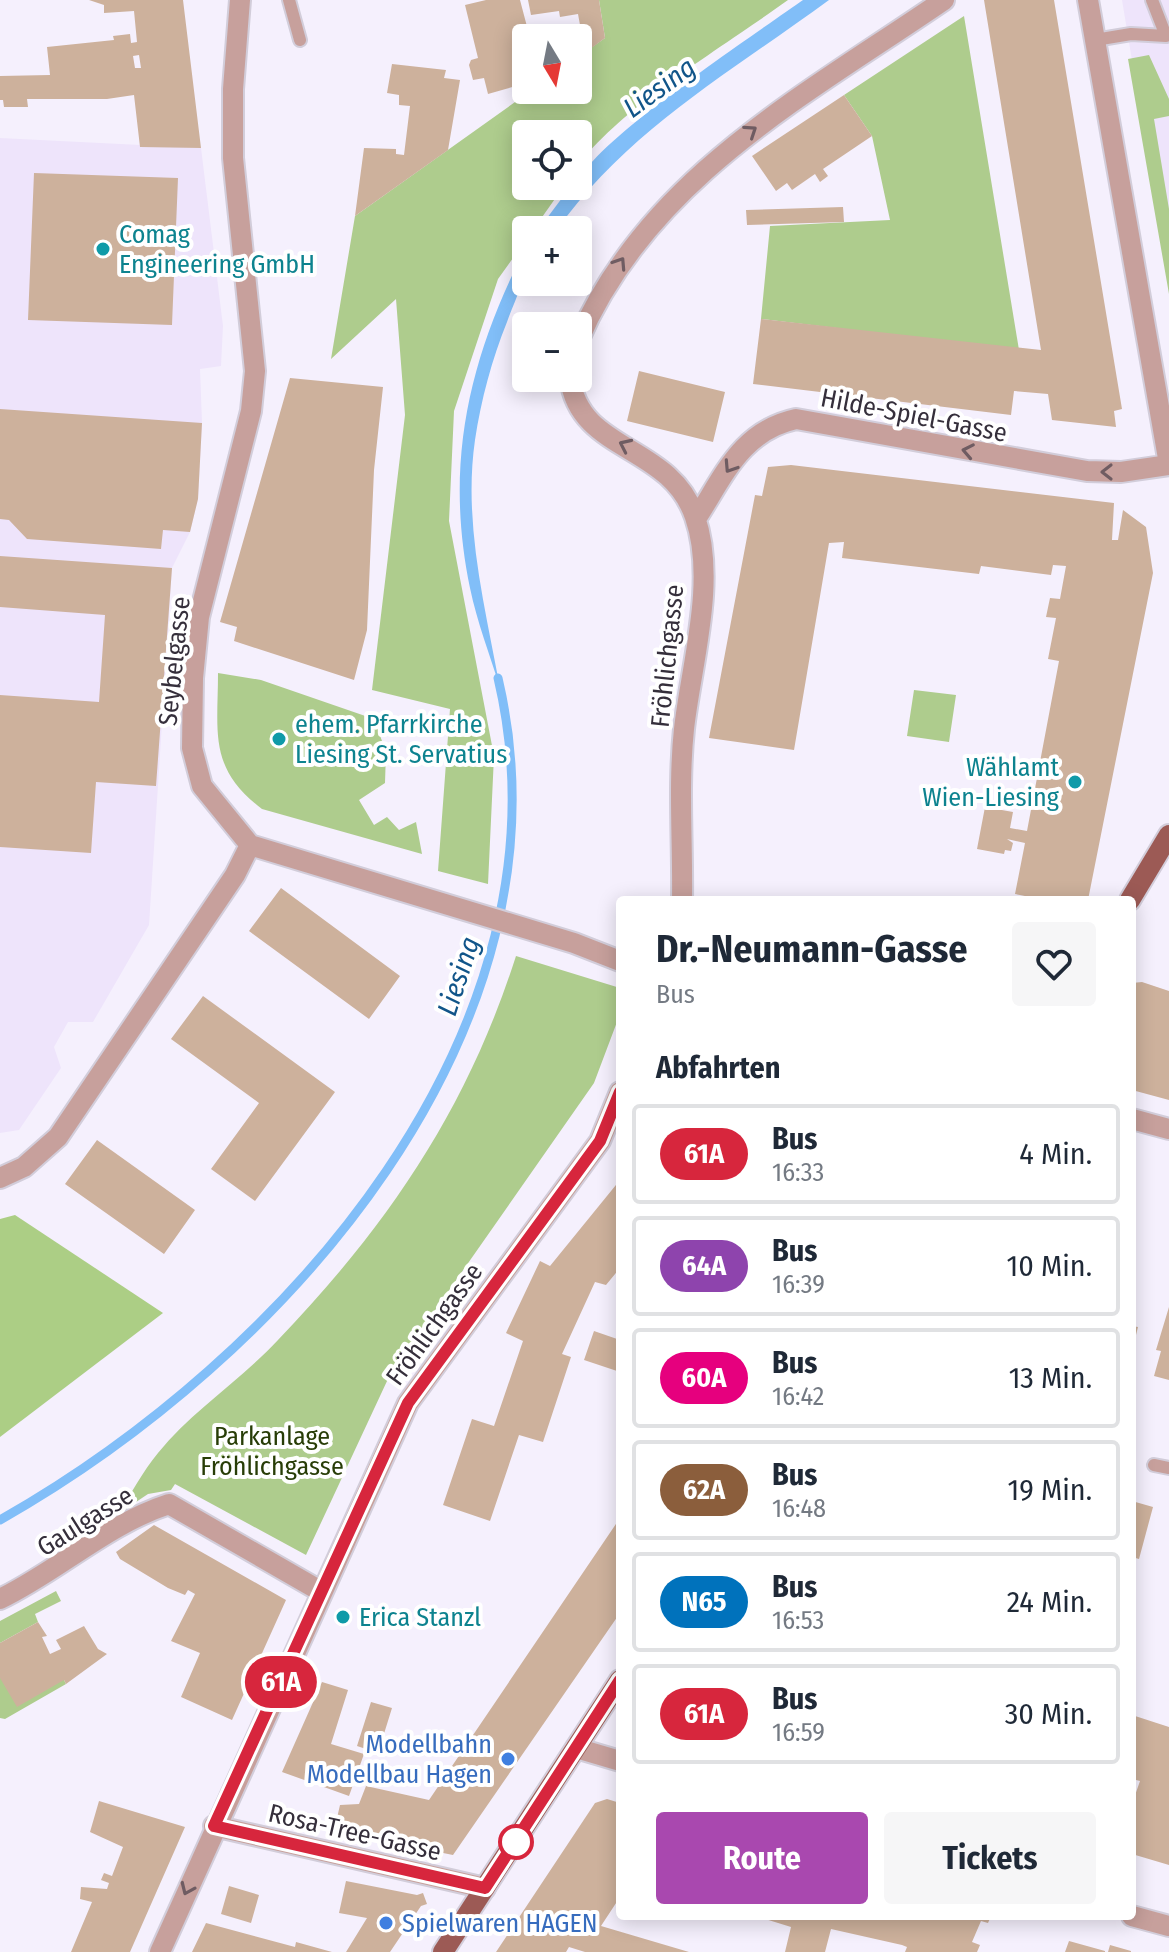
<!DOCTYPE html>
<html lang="de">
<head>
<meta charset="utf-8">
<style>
  body { margin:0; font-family:"Fira Sans Condensed",sans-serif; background:#f6f6f7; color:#1f2937; height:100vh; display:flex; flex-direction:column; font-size:30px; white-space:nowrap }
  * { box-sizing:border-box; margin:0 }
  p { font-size:26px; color:#747a83 }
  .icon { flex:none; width:44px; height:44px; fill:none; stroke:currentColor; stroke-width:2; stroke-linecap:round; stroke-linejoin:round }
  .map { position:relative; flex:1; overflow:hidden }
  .panel { position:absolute; left:616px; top:896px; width:520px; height:1024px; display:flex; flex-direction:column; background:#fff; border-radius:8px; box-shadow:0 4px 20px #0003 }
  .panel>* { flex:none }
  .badge { padding:0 16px; border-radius:26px; font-size:28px; line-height:52px }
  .needle { width:52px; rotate:170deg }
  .buttons { position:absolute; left:512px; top:24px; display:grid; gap:16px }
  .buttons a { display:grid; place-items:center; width:80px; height:80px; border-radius:8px; background:#fff; box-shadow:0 4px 20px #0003; font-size:40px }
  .map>.badge { position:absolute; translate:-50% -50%; box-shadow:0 0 0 4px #fff }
  h2 { padding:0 40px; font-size:30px; line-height:72px }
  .round { display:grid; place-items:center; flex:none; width:84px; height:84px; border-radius:8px; background:#f6f6f7 }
  .headline { display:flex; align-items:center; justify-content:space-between; height:136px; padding:0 40px }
  h1 { font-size:38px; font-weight:700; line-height:60px }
  .button { display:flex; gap:16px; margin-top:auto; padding:16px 40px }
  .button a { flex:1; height:92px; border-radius:8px; background:#a948af; color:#fff; font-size:32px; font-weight:700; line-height:92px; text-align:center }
  .button a+a { background:#f6f6f7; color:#1f2937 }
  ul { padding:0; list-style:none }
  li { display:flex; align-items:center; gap:24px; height:100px; margin:0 16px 12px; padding:0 24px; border:4px solid #e0e1e3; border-radius:8px }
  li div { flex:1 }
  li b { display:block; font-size:30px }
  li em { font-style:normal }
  li .badge { min-width:88px; font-weight:700; text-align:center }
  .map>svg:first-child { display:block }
  .built { fill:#eee4fb }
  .green { fill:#aecc8d }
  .forest { fill:#acce85 }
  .water { fill:#81bef8 }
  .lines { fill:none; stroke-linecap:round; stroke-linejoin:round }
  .stream { stroke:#81bef8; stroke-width:9 }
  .building { fill:#cdb19c; fill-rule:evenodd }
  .lane-casing { stroke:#d2cdda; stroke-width:16 }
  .street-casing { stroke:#d2cdda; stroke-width:24 }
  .primary-casing { stroke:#d2cdda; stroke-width:24 }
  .lane { stroke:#c7a09c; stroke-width:12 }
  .street { stroke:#c7a09c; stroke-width:20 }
  .primary { stroke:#9c5a55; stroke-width:20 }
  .oneway { stroke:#6f5c62 }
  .line-casing { stroke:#fff; stroke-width:18 }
  .line { stroke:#d7263d; stroke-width:12 }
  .culture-dot { fill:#0f9aa8; stroke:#fff; stroke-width:3 }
  .shop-dot { fill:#3f7fe0; stroke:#fff; stroke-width:3 }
  .stop-dot { fill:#fff; stroke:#d7263d; stroke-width:4 }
  .labels { text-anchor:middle; stroke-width:8; stroke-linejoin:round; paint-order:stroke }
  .culture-label { font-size:26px; fill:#0d838f; stroke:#fff; text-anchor:start }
  .street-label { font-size:26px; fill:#352f3b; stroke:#fff }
  .park-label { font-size:26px; fill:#283d07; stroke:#fff }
  .shop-label { font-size:26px; fill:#366cbe; stroke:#fff; text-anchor:end }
  .water-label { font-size:28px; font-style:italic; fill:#115589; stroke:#fff }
</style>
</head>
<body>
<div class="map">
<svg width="1169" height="1952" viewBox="0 0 1169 1952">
  <rect width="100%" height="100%" fill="#f5f0fd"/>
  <path class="built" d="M1122 0H1169V284Z
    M0 138 201 148 223 326 221 366 200 369 202 423 198 499 190 532 172 568 149 925 93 1022H68L54 1047 61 1068 19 1130 0 1133Z"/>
  <path class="green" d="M599 0H788C729 43 618 109 578 166V134H526V186H564L533 230H526V240L498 279 454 411 449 521 494 756 488 884 438 871 450 709 372 690 405 415 396 299 331 359 355 216 532 90H578V57L605 38Z
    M964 16 1019 350 761 319 770 226 890 220 872 136 844 95Z
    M1149 55 1169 99V116L1154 119 1169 209V294L1128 59Z
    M218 673 261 680 374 719 386 752 385 783 359 800 374 825 387 817 399 830 416 822 422 854 262 809C208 768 218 733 218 673Z
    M914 690 956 695 949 742 907 736Z
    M516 956 620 988V1014L594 1083 408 1349 401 1351 306 1555 175 1484 171 1490 148 1494 118 1514C131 1494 143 1471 158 1453 192 1411 241 1380 278 1340 389 1224 467 1109 516 956Z
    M56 1591 61 1601 35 1614 38 1622 0 1643V1621Z
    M0 1678 64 1680 66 1684 5 1719 0 1718Z"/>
  <path class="forest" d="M15 1215 163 1313 0 1437V1219Z"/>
  <path class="water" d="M803 0H829C734 70 626 131 557 230H538L571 186H578C578 151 767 26 803 0Z
    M526 247C526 283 519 289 507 322 492 359 481 400 475 440 463 523 485 606 500 688 490 655 477 622 470 588 444 463 469 358 526 247Z"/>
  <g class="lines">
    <path class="stream" d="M0 1520C283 1360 581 1030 498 678"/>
  </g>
  <path class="building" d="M89 0H183L201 148 140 147 134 95 107 99H27L28 107H4L3 100H0V76L50 75 47 47 114 40 113 36 130 34 131 43 137 42 134 11 104 13V5ZM139 55 141 68H135L133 56Z
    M486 0H520L530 38H526V83L488 94 484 78 473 80 469 65 471 60 478 58 465 5Z
    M528 0H599L605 38 578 58V37L582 36 578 14 560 17 559 11 531 15Z
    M984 0H1054L1122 409 1114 411 1116 427 1052 420 1048 394 1014 391 1011 415 753 384 761 319 1041 350Z
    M392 64 446 70 444 78 460 80 448 150 355 216 364 148 396 149V154L404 155 410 106 399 105V95L387 93Z
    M844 95 872 136 823 169 828 176 820 182 815 174 792 190 787 183 776 191 752 156Z
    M34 173 178 178 172 325 28 320Z
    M843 207 844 222 747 225 746 210Z
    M639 371 725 392 713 442 627 421Z
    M290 378 383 387 374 470 367 630 354 680 234 641 237 627 220 622Z
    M0 409 202 423 198 499 190 532 163 530 161 549 27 539 9 520 0 519Z
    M791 465 1114 503 1112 540H1118L1123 510 1146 527 1153 573 1088 900H1045L1015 894 1025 843 1007 839 1013 843 1011 851 1005 850 1004 854 977 849 985 807 1013 812 1010 828 1027 831 1059 661 1048 659 1056 618 1046 617 1050 598 1060 599 1066 566 1053 565 1051 575 981 566 979 574 842 558 844 542 829 543 794 750 709 738 755 495 762 496 768 467Z
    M0 556 172 568 156 786 96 782 91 853 0 847V695L99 702 105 615 0 607Z
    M281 888 400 976 369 1019 249 931Z
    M1142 982 1169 991V1100L1132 1090V983Z
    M203 996 335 1092 255 1201 211 1169 259 1103 171 1039Z
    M97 1140 195 1210 164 1254 65 1184Z
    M620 1180V1268L606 1285 595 1282 562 1354 571 1357 543 1442 519 1435 490 1521 443 1505 472 1419 494 1426 523 1341 506 1333 540 1261 550 1266Z
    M1169 1307V1380L1154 1376 1161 1351 1156 1350Z
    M1132 1326 1138 1327 1133 1347H1132Z
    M594 1331 620 1340V1372L584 1360Z
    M1132 1501 1153 1507 1139 1559 1132 1557Z
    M620 1518V1613L453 1855 334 1831 340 1805 359 1804 366 1786 429 1800Z
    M154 1525 286 1600 232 1720 181 1697 200 1653 171 1641 195 1594 188 1590 185 1595 168 1588 120 1559 116 1552Z
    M38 1622 47 1636 42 1637 50 1654 61 1649 56 1640 84 1626 98 1649 107 1654 66 1684 64 1680 17 1707 0 1678V1643Z
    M322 1682 348 1690 331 1744 364 1754 349 1796 282 1772Z
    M371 1702 392 1708 378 1753 357 1746Z
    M1132 1715 1169 1727V1865L1132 1854V1804L1140 1781 1132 1779Z
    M607 1799 620 1803V1897L601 1926 689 1952H585L569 1947 566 1952H496L595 1803Z
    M99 1801 185 1827 130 1952H71L92 1902 80 1899 81 1887 107 1889 109 1883 101 1880 104 1873 112 1876 123 1847 90 1832Z
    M346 1881 417 1895 423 1893 427 1904 421 1906 390 1952H346L367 1918 339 1913Z
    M229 1886 259 1895 251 1923 221 1914Z
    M756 1916H991L988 1923 981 1921 972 1942 980 1945 977 1952H905L907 1947 902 1945 831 1929 825 1952H785L791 1927Z
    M206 1923 295 1947 296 1942 332 1952H192Z
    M1069 1941 1105 1951V1952H1065Z
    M1110 1945 1131 1951V1952H1108Z"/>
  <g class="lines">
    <defs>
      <path id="lane" d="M289 0 300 40
        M1095 40 1131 34 1166 36 1152 0
        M1154 1465 1169 1468"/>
      <path id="street" d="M240 0 233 89V158L255 371 251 411 199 617 193 678 192 748 202 786 250 845
        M1088 0 1169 464
        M578 341C648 178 804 96 944 0
        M570 378C579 453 670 443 695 517 717 581 691 665 684 729 678 785 683 844 682 900
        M696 519C724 476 741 431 796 419L1087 471 1121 472 1169 465
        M250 845 574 943 620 961
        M1132 1119 1169 1129
        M0 1178 24 1167 58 1137 235 875 250 845
        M0 1599C58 1571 107 1524 169 1504L322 1592
        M576 1748 620 1761
        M214 1826 485 1888
        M1132 1916 1169 1926
        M160 1952 408 1403 600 1141 620 1092"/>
      <path id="primary" d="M1130 900 1169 835
        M443 1952 620 1680"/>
    </defs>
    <use href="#lane" class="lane-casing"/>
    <use href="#street" class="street-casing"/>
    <use href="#primary" class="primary-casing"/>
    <use href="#lane" class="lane"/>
    <use href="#street" class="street"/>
    <use href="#primary" class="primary"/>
  </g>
  <defs><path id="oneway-chevron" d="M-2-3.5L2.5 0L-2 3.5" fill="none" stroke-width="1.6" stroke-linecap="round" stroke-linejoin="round" transform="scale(2)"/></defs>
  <g class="oneway">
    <use href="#oneway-chevron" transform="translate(751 131) rotate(-34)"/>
    <use href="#oneway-chevron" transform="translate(620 263) rotate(-57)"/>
    <use href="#oneway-chevron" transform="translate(625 445) rotate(-155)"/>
    <use href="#oneway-chevron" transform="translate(968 451) rotate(-169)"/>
    <use href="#oneway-chevron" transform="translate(730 467) rotate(123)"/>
    <use href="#oneway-chevron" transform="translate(1107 472) rotate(-180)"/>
    <use href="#oneway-chevron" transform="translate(187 1889) rotate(114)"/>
  </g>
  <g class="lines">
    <defs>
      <path id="line" d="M620 1092 600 1141 408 1403 214 1826 485 1888 620 1680"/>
    </defs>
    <use href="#line" class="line-casing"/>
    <use href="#line" class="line"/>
  </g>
  <g class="culture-dot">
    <circle cx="103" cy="249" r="8"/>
    <circle cx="279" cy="739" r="8"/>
    <circle cx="1075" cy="782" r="8"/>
    <circle cx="343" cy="1617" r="8"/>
  </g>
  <g class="shop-dot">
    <circle cx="508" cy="1759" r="8"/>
    <circle cx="386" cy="1923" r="8"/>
  </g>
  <circle class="stop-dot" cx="516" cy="1842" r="16"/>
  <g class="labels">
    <g class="culture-label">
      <text x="119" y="243">Comag<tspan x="119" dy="30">Engineering GmbH</tspan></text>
      <text x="295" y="733">ehem. Pfarrkirche<tspan x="295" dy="30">Liesing St. Servatius</tspan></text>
      <text x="1059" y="776" text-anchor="end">Wählamt<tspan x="1059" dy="30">Wien-Liesing</tspan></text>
      <text x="359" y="1626">Erica Stanzl</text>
    </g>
    <g class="street-label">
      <text transform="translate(914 415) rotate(11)" y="9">Hilde-Spiel-Gasse</text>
      <text transform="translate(667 656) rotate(-84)" y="9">Fröhlichgasse</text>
      <text transform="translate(174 661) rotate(-84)" y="9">Seybelgasse</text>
      <text transform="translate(434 1324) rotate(-54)" y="9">Fröhlichgasse</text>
      <text transform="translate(85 1521) rotate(-32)" y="9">Gaulgasse</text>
      <text transform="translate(355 1832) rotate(13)" y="9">Rosa-Tree-Gasse</text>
    </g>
    <g class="park-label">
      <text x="272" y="1445">Parkanlage<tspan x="272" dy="30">Fröhlichgasse</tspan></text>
    </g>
    <g class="shop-label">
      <text x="492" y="1753">Modellbahn<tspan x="492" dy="30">Modellbau Hagen</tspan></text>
      <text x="402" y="1932" text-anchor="start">Spielwaren HAGEN</text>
    </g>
    <g class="water-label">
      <text transform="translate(659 87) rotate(-36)" y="10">Liesing</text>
      <text transform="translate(458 976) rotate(-72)" y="10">Liesing</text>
    </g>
  </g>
</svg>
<div class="buttons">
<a><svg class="needle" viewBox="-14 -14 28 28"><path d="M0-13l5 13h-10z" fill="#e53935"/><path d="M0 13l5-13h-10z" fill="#747a83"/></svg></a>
<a><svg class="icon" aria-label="locate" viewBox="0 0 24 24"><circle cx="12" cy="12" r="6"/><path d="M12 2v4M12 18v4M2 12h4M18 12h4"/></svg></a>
<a>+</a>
<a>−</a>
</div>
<b class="badge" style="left:281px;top:1682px;background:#d7263d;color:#fff">61A</b>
<section class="panel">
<div class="headline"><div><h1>Dr.-Neumann-Gasse</h1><p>Bus</p></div><a class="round"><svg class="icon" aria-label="heart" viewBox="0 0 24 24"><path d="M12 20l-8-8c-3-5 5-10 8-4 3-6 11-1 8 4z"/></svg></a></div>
<h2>Abfahrten</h2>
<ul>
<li><span class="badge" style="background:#d7263d;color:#fff">61A</span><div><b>Bus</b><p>16:33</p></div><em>4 Min.</em></li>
<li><span class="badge" style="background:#8e44ad;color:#fff">64A</span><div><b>Bus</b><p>16:39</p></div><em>10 Min.</em></li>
<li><span class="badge" style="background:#e6007e;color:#fff">60A</span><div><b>Bus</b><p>16:42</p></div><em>13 Min.</em></li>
<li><span class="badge" style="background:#8b5e3c;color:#fff">62A</span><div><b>Bus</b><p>16:48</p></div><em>19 Min.</em></li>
<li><span class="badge" style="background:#0072bc;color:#fff">N65</span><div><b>Bus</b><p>16:53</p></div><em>24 Min.</em></li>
<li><span class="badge" style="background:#d7263d;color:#fff">61A</span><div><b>Bus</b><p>16:59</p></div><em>30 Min.</em></li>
</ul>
<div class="button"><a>Route</a><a>Tickets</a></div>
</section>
</div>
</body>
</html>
